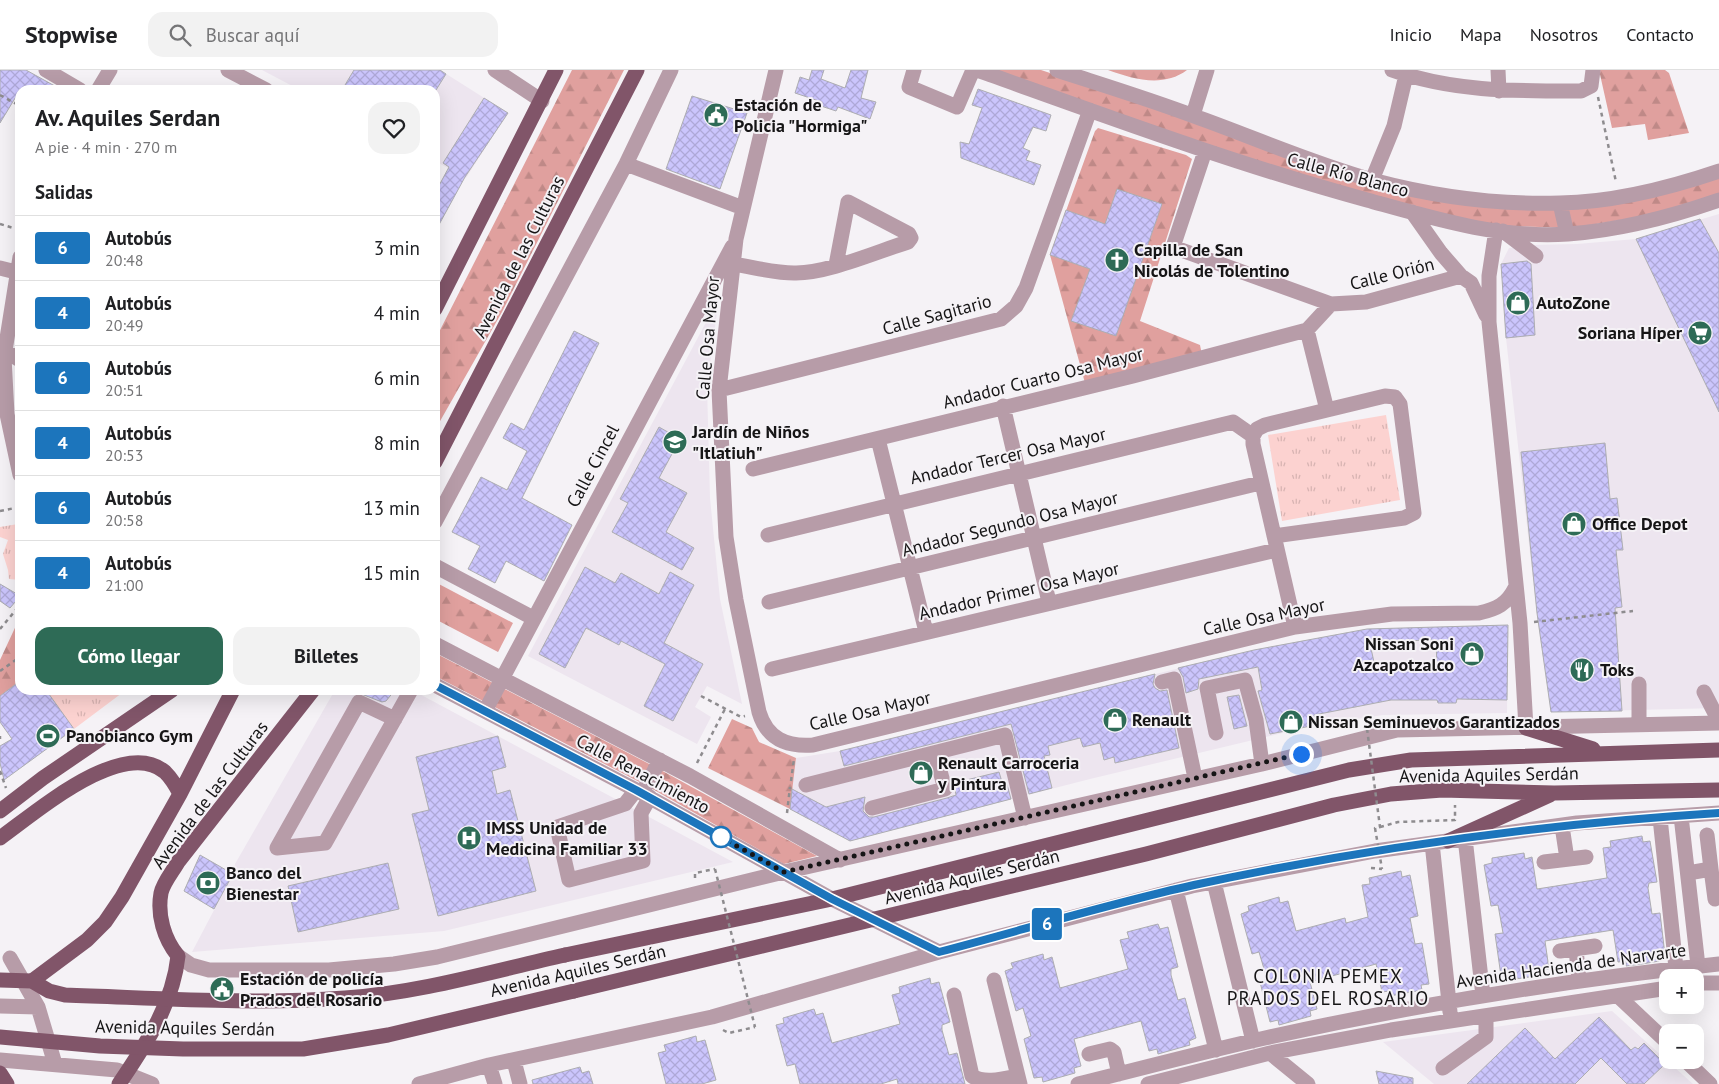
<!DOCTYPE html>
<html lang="es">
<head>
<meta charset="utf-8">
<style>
  body { margin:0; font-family:"PT Sans",sans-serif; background:#f2f2f2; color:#202124; height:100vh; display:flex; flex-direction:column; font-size:19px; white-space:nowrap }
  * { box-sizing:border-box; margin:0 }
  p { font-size:16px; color:#757577 }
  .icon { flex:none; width:28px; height:28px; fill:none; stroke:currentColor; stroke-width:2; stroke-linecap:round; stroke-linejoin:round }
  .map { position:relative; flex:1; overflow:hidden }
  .side { position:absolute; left:15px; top:15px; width:425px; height:610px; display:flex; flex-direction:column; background:#fff; border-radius:15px; box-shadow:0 5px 20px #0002 }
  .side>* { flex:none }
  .badge { padding:0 10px; border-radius:4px; font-size:18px; line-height:32px }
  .fabs { position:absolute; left:1659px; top:899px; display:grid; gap:10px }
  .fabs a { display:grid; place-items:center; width:45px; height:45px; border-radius:10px; background:#fff; box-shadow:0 5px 20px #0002; font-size:25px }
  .you { position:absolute; width:25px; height:25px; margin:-12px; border:4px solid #fff; border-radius:50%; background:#1a73e8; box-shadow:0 0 0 8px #1a73e833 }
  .map>.badge { position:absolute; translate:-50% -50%; box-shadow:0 0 0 2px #fff }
  h2 { padding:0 20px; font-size:19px; line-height:45px }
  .round { display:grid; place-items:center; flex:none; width:52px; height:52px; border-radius:15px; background:#f2f2f2 }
  .headline { display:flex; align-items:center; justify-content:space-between; height:85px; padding:0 20px }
  h1 { font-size:24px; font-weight:600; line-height:38px }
  .action { display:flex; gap:10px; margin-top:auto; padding:10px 20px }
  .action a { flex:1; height:58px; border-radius:15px; background:#2e6b56; color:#fff; font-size:20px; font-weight:600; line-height:58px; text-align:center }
  .action a+a { background:#f2f2f2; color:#202124 }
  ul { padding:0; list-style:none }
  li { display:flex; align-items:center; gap:15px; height:65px; padding:0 20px; border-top:1px solid #e0e0e0 }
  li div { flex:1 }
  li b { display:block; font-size:19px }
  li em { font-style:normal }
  li .badge { min-width:55px; font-weight:700; text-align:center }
  header { display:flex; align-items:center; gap:30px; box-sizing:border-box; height:70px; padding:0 25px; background:#fff; border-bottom:1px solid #e0e0e0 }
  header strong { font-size:24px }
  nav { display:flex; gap:28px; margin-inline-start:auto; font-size:18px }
  .search { width:350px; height:45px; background:#f2f2f2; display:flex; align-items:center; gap:12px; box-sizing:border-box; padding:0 18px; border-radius:15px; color:#757577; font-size:19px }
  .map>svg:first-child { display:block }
  .built { fill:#ede5ef }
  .grass { fill:url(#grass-tufts) }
  .forest { fill:url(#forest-firs) }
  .building { fill:url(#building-cross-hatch); stroke:#adadb1; fill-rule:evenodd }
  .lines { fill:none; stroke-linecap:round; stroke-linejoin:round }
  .path { stroke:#8e8c8f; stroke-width:2.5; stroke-dasharray:4 4; stroke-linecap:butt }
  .minor { stroke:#b79ca8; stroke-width:15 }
  .major { stroke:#815569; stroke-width:15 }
  .path-bridge { stroke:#8e8c8f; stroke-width:2.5; stroke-dasharray:4 4; stroke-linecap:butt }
  .major-bridge { stroke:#815569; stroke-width:15 }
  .line-casing { stroke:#fff; stroke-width:11 }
  .line { stroke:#1c75bc; stroke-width:8 }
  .walk { stroke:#161516; stroke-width:5; stroke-dasharray:0 9 }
  .stop-dot { fill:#fff; stroke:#1c75bc; stroke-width:2.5 }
  .labels { text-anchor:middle; stroke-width:4; stroke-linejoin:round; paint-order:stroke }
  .poi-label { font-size:18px; font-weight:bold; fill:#161516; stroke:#f5f2f6; text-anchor:start }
  .street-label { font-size:18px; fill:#161516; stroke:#f5f2f6 }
  .neighbourhood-label { font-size:19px; letter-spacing:1px; fill:#161516; stroke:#f5f2f6 }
</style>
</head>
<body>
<header>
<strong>Stopwise</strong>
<div class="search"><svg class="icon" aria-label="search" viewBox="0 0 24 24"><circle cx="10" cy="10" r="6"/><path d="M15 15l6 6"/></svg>Buscar aquí</div>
<nav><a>Inicio</a><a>Mapa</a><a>Nosotros</a><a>Contacto</a></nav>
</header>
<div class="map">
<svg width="1719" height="1014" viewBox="0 0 1719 1014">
  <defs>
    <pattern id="grass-tufts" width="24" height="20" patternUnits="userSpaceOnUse" patternTransform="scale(1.25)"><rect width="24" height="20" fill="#fcd2d0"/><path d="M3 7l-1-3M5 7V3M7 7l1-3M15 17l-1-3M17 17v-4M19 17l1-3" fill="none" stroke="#d7b3b2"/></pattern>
    <pattern id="forest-firs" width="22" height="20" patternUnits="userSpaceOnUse" patternTransform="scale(1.25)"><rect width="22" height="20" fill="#e0a09e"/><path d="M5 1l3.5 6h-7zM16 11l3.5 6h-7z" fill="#bf8987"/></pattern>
    <pattern id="building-cross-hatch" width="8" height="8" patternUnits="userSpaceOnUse" patternTransform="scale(1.25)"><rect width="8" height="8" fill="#cbc5fc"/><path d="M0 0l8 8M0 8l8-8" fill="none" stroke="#aea8d7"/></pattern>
  </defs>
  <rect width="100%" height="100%" fill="#f5f2f6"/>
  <path class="built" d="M262 0H440L508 43 466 108 435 91V20H300Z
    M1719 144V638L1551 642 1537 546 1506 268 1501 194 1509 178 1531 175 1577 174 1636 169Z
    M719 228 707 316 710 428 720 529 742 634 707 616 695 637 711 647 697 674 528 586Z
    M1508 555 1507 643 1383 645 1316 655 1090 709 850 771 790 739 796 688 840 681 1254 580 1367 559Z
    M335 620H412L733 792 444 861 192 882 233 804 235 794Z
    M1612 941 1693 1014H1434L1383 972Z"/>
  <path class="grass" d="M1386 345 1400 430 1282 451 1268 365Z
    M20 445V510L9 509 8 500 3 484 8 470 0 467V457L18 454 15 447Z
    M46 620H126L74 659Z"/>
  <path class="forest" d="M572 0H624L502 242 435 360V270Z
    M993 0H1041L1192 50 1370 115 1556 139 1719 106V124L1657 144 1572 158 1503 156 1459 150 1270 97Z
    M1108 0H1187C1163 18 1133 9 1108 0Z
    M1599 0H1665L1669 3 1689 63 1648 70 1645 54 1612 58Z
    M1098 58 1186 85 1192 89 1140 251 1200 275 1202 285 1085 313 1050 185 1095 61Z
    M435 512 513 553 498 582 435 549Z
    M20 547V611L0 626V590Z
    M435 583 659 699 817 786 784 794 649 717 435 606Z
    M732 649 752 658 759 672 796 688 790 739 708 698Z"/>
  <path class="building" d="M0 0H26L62 20H20L0 53Z
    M354 0H440L446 4 436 20H342Z
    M812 0H824L821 9 845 18 851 0H868L861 28 876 32 870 49 838 37 836 41 821 36 822 32 795 23 800 7 809 10Z
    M978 19 1051 45 1046 61 1033 57 1023 78 1030 81 1026 90 1041 95 1034 115 961 88 960 72 969 74 982 38 972 35Z
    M692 26 747 43 720 119 666 99Z
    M484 28 508 43 465 107 435 162V123L449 97 443 93Z
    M1117 119 1162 134 1116 266 1071 251 1090 199 1050 185 1066 140 1105 154Z
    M1700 149 1719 183V342L1636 169Z
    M1527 191 1531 194 1535 265 1506 268 1501 194Z
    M574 261 599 273 522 428 572 455 544 511 506 491 495 513 468 499 480 476 452 462 481 407 507 420 527 381 503 368 511 353 524 360Z
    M659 357 680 369 659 408 687 423 666 462 694 478 682 500 612 462 628 433 620 429Z
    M1605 373 1610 429 1617 428 1623 480H1616L1622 537 1615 538 1622 641 1551 642 1537 543 1521 382Z
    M585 497 615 513 621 503 659 524 670 502 694 515 664 573 703 594 673 651 644 636 665 594 621 571 619 575 586 558 565 598 539 584Z
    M0 514 17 524 16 531 10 538 0 531Z
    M1508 555 1507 630 1457 629 1456 633H1438L1437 630H1391L1314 645 1316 655 1270 664 1258 621 1262 620 1258 597 1199 609 1198 619 1186 623 1183 607 1178 598 1254 580 1367 559ZM1423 570H1436L1437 598 1376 601 1370 574Z
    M1155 604 1153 614 1155 618 1160 621 1167 620 1179 678 1115 693 1114 687 1104 690 1100 673 1083 677 1080 668 1048 676 1050 685 1044 686 1052 718 1029 724 1011 654 844 696 840 681Z
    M20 611V620H46L74 659 4 710 0 693V676L12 669 0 652V626Z
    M351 620H395L386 631 382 632Z
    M1239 625 1247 656 1234 659 1227 627Z
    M498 666 506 697 492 701 497 724 510 720 536 821 438 846 412 744 429 740 416 687Z
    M999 702 1002 712 1006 711 1011 729 850 771 790 739 792 719 826 737 865 727 863 741 869 747H874L947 728 956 725 954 713Z
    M1642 766 1643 772 1650 771 1657 812 1649 813 1648 818 1652 844 1660 843 1665 885 1658 886 1659 891 1642 894 1626 896V891L1618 892 1613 860 1545 871 1549 899 1541 900 1542 905 1509 910 1508 905 1501 906 1495 864 1503 863 1498 835 1491 836 1484 795 1492 793V788L1524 783 1525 789 1532 787 1537 819 1607 808 1603 778 1611 777 1610 771Z
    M200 785 233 804 214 839 184 821Z
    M388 793 399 839 298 862 288 816Z
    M1401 801 1402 807 1410 805 1418 846 1410 848 1415 874 1422 873 1429 914 1421 915 1422 920 1390 926 1389 921 1382 922 1376 894 1310 912 1317 939 1310 941 1311 946 1279 955 1278 950 1270 952 1260 912 1267 909 1259 882 1252 884 1241 844 1249 841 1248 836 1279 827 1280 833 1288 831 1296 861 1345 848 1346 853 1368 847 1362 815 1370 814 1369 808Z
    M1158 854 1160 859 1168 857 1178 897 1171 899V905L1178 930 1185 928 1196 968 1189 971 1190 975 1158 984 1157 979 1149 981 1141 951 1074 969 1081 996 1074 998 1075 1003 1043 1012 1042 1007 1034 1008 1024 969 1031 966 1023 938 1016 941 1005 901 1013 898 1011 893 1043 884 1044 890 1052 887 1060 918 1128 899 1120 870 1129 868 1127 862Z
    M930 908 931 914 939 912 950 952 942 955V960L949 985 957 983 965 1014H898L897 1009 881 1014H800L795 994 787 996 776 955 784 953 783 948 814 939 816 945 823 943 832 973 900 954 892 925 900 923 899 917Z
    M1599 947 1631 980 1635 977 1638 979 1644 973 1665 994 1644 1014H1627L1601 988 1575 1014H1467L1525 958 1555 989Z
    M696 966 697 972 705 970 716 1010 702 1014H666L658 983 666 981 664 975Z
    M580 997 582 1003 589 1001 593 1014H533L532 1010Z
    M1376 1001 1413 1008V1014H1379Z"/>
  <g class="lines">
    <path class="path" d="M0 25 20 36
      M1598 27 1616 112
      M0 154 20 160
      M0 441 20 437
      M1534 552 1633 541
      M0 559 20 535
      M0 601 20 587
      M701 626 741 647 745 646
      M0 666V669
      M697 693 725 639
      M0 701 6 718
      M791 711 794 689
      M787 743 790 717
      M1380 757 1398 752 1455 750V735
      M1371 798 1382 799
      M695 808V803L715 799
      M723 960 729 963 755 957"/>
    <path class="minor" d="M46 0 80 20
      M228 0 266 20
      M495 0 542 31
      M776 0 736 169 719 320 726 467 736 530 759 642C767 669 787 677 813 675L1295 557 1392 544 1479 543C1497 539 1507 534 1515 518
      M914 0 909 17 957 37 973 0
      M977 0C1106 46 1235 94 1367 130 1432 148 1499 169 1568 164 1620 160 1670 147 1719 130
      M1057 0C1103 15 1149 29 1194 46 1253 67 1311 93 1372 110 1432 126 1498 135 1560 133 1613 132 1669 118 1719 101
      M1392 0C1453 22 1517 21 1581 21L1591 16 1593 0
      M1498 0 1499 21
      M98 20 110 0
      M1193 45 1207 0
      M1205 81 1173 177 1331 234 1366 232 1461 206
      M626 94 743 138
      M1372 110 1394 56 1406 5
      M1560 133 1567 164
      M1412 142 1441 183 1461 206 1471 213 1486 245
      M1496 160 1489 206V252L1520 553 1526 658
      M1503 161 1536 186
      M20 187 4 287 7 344 20 405
      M733 194C753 197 774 203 794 203 826 204 876 182 908 172L911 168 909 164 848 132 836 195
      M0 198 16 202
      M1307 260 1327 340
      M5 281 20 290
      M719 320 1001 249 1016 236 1026 218 1090 40
      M1003 336 1049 532
      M878 369 926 562
      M753 399 1133 306 1307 260 1331 234
      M435 452 626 94 671 0
      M768 465 1233 352 1253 366
      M1274 466 1404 448 1414 443 1400 334 1395 327 1385 326 1265 355 1257 359 1253 366V374L1295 557
      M435 496 533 548
      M769 532 1260 413
      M435 574 690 706 840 790
      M772 599 1276 480
      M1162 612 1174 609 1195 708
      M435 615 636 720 832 829 939 882
      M1704 622 1719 651
      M485 641 732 177
      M395 649 359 632 277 778 325 773 411 620
      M1639 655V614
      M1216 663 1207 618 1245 610 1256 650 1262 694
      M806 715 1005 665 1025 748
      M636 720 625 734 557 757 569 810 643 791 641 743 650 727
      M642 723 660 690
      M872 738 945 719 935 683
      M1681 746 1698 896
      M1660 748 1676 898
      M1562 756 1567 789
      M1707 765 1711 799
      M1465 768 1483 926
      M1432 773 1450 942
      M1544 792 1586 787
      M1688 803 1711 799 1715 829
      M1214 812 1253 971
      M1176 820 1216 980
      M1576 879 1579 910
      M1560 881 1595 876
      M178 886 191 895 209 900H329L394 894 437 887 784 802 1262 694 1397 660 1719 653
      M10 888 38 937 55 994
      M994 910 1020 1014
      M1695 913H1719
      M954 925 972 1006C984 1014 1003 1009 1018 1006
      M1618 926 1668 973
      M0 936 38 937
      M1270 983 1308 1014
      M1089 984 1110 979 1114 982 1119 1004
      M0 990 117 1000 152 1014
      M1685 990 1710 1014
      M514 991 520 1014
      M489 995 495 1014
      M1443 998 1486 967V946
      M419 1014 489 995 712 947 939 882 1192 816 1375 781 1577 753 1719 743
      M1078 1014C1140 999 1202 982 1265 968 1414 935 1567 910 1719 894
      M1148 1014 1270 983 1391 960 1668 918"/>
    <path class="major" d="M435 239 556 0
      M435 392 637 0
      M1526 658 1593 679
      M0 741 43 708 172 620
      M0 768C34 744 123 666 165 702 171 708 176 716 180 724
      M1448 771 1550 725
      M565 885 832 829 1349 700 1411 690 1719 680
      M32 911 87 870 105 852 122 827 180 724 233 620
      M574 921 1146 784 1334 735 1391 724 1442 720 1554 723 1719 720
      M0 1003 7 1014
      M119 1014C146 974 173 934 178 886 164 869 157 845 161 823 163 813 173 801 178 792L313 620"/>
    <path class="path-bridge" d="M1366 651 1380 757 1375 758 1382 799
      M715 799 755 957"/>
    <path class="major-bridge" d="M0 910 32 911 49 921 65 925C158 928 252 935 345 928 419 923 493 901 565 885
      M0 967 100 976 183 979H303L388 965 574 921"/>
  </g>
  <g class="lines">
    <defs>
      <path id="line" d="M435 615 636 720 832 829 939 882C1023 860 1108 834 1194 815 1367 778 1542 754 1719 743"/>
    </defs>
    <use href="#line" class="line-casing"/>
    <use href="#line" class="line"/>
    <path class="walk" d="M721 767 717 765 784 802 1301 684"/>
  </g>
  <defs>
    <symbol id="civic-disc" viewBox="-11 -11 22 22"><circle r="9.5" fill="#2e6b56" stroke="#f5f2f6"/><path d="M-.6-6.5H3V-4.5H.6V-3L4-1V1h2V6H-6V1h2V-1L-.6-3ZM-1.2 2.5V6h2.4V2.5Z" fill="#fff"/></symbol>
    <symbol id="church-disc" viewBox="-11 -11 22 22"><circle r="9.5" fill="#2e6b56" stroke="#f5f2f6"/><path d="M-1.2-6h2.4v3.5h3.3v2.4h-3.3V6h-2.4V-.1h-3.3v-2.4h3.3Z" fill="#fff"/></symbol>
    <symbol id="shop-disc" viewBox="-11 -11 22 22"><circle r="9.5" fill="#2e6b56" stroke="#f5f2f6"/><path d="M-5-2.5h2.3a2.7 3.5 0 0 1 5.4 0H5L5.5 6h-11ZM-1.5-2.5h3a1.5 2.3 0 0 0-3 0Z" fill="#fff"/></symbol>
    <symbol id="supermarket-disc" viewBox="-11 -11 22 22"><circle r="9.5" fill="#2e6b56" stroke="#f5f2f6"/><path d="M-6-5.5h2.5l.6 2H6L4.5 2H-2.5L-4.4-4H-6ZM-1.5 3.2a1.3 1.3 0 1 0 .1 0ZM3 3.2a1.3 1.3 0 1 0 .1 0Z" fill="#fff"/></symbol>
    <symbol id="school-disc" viewBox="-11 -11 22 22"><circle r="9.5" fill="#2e6b56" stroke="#f5f2f6"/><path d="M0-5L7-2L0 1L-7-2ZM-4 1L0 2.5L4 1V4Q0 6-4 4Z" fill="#fff"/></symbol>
    <symbol id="restaurant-disc" viewBox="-11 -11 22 22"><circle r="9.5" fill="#2e6b56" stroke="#f5f2f6"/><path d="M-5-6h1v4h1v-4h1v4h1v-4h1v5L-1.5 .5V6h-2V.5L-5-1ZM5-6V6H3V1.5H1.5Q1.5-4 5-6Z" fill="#fff"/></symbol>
    <symbol id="stadium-disc" viewBox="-11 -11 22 22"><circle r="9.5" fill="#2e6b56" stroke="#f5f2f6"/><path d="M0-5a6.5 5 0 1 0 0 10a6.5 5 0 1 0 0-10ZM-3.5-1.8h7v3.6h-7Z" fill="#fff"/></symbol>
    <symbol id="hospital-disc" viewBox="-11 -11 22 22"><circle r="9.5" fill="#2e6b56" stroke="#f5f2f6"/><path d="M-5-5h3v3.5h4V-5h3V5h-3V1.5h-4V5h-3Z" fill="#fff"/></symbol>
    <symbol id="bank-disc" viewBox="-11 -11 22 22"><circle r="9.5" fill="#2e6b56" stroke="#f5f2f6"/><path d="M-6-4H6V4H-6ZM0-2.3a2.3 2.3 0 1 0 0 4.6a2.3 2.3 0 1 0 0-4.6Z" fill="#fff"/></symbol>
  </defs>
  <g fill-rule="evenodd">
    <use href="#civic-disc" x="702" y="31" width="28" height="28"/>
    <use href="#church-disc" x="1103" y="176" width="28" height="28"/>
    <use href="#shop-disc" x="1504" y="219" width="28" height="28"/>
    <use href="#supermarket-disc" x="1686" y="249" width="28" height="28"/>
    <use href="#school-disc" x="661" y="358" width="28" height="28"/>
    <use href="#shop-disc" x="1560" y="440" width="28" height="28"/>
    <use href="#shop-disc" x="1458" y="570" width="28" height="28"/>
    <use href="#restaurant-disc" x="1568" y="586" width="28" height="28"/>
    <use href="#shop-disc" x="1101" y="636" width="28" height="28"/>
    <use href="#shop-disc" x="1277" y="638" width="28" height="28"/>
    <use href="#stadium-disc" x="34" y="652" width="28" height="28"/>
    <use href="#shop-disc" x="907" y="689" width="28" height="28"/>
    <use href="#hospital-disc" x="455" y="754" width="28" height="28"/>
    <use href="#bank-disc" x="194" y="799" width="28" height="28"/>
    <use href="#civic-disc" x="208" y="905" width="28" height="28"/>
  </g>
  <circle class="stop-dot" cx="721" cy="767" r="10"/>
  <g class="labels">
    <g class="poi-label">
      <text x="734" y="41">Estación de<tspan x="734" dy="21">Policia "Hormiga"</tspan></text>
      <text x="1134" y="186">Capilla de San<tspan x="1134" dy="21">Nicolás de Tolentino</tspan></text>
      <text x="1536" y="239">AutoZone</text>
      <text x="1682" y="269" text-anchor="end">Soriana Híper</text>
      <text x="692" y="368">Jardín de Niños<tspan x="692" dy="21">"Itlatiuh"</tspan></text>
      <text x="1592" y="460">Office Depot</text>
      <text x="1454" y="580" text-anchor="end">Nissan Soni<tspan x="1454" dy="21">Azcapotzalco</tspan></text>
      <text x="1600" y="606">Toks</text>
      <text x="1132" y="656">Renault</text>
      <text x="1308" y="658">Nissan Seminuevos Garantizados</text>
      <text x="66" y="672">Panobianco Gym</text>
      <text x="938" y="699">Renault Carroceria<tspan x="938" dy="21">y Pintura</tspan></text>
      <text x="486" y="764">IMSS Unidad de<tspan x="486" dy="21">Medicina Familiar 33</tspan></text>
      <text x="226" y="809">Banco del<tspan x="226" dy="21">Bienestar</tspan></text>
      <text x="240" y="915">Estación de policía<tspan x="240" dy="21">Prados del Rosario</tspan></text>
    </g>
    <g class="street-label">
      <text transform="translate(1348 105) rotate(15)" y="6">Calle Río Blanco</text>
      <text transform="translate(519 187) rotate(-63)" y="6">Avenida de las Culturas</text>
      <text transform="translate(1392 204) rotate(-14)" y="6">Calle Orión</text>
      <text transform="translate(937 245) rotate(-15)" y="6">Calle Sagitario</text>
      <text transform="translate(708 268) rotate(-85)" y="6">Calle Osa Mayor</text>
      <text transform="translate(1043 308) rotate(-14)" y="6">Andador Cuarto Osa Mayor</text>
      <text transform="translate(1008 386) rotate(-13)" y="6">Andador Tercer Osa Mayor</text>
      <text transform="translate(593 396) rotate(-62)" y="6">Calle Cincel</text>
      <text transform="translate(1010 454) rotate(-14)" y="6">Andador Segundo Osa Mayor</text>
      <text transform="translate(1019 521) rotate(-13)" y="6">Andador Primer Osa Mayor</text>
      <text transform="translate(1264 547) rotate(-12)" y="6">Calle Osa Mayor</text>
      <text transform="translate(870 641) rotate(-13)" y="6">Calle Osa Mayor</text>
      <text transform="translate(643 704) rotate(28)" y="6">Calle Renacimiento</text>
      <text transform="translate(1489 705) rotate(-1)" y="6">Avenida Aquiles Serdán</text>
      <text transform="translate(210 725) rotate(-53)" y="6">Avenida de las Culturas</text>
      <text transform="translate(972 807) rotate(-14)" y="6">Avenida Aquiles Serdán</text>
      <text transform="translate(1571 896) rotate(-8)" y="6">Avenida Hacienda de Narvarte</text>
      <text transform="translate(578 901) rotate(-13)" y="6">Avenida Aquiles Serdán</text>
      <text transform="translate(185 958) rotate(1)" y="6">Avenida Aquiles Serdán</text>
    </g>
    <g class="neighbourhood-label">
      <text x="1328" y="913">COLONIA PEMEX<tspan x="1328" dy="22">PRADOS DEL ROSARIO</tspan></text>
    </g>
  </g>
</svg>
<div class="fabs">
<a>+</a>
<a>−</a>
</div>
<div class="you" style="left:1301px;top:684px"></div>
<b class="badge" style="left:1047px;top:854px;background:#1c75bc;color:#fff">6</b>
<section class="side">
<div class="headline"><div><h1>Av. Aquiles Serdan</h1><p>A pie · 4 min · 270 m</p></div><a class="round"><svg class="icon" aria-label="heart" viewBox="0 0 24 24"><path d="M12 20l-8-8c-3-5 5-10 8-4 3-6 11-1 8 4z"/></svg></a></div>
<h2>Salidas</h2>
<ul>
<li><span class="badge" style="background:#1c75bc;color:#fff">6</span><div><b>Autobús</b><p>20:48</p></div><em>3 min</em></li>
<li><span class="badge" style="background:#1c75bc;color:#fff">4</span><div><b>Autobús</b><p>20:49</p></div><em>4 min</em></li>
<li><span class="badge" style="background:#1c75bc;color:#fff">6</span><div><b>Autobús</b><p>20:51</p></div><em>6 min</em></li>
<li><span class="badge" style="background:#1c75bc;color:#fff">4</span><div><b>Autobús</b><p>20:53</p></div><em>8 min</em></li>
<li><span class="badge" style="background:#1c75bc;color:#fff">6</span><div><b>Autobús</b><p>20:58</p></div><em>13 min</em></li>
<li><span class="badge" style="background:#1c75bc;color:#fff">4</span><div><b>Autobús</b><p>21:00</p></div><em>15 min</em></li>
</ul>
<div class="action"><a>Cómo llegar</a><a>Billetes</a></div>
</section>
</div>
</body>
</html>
